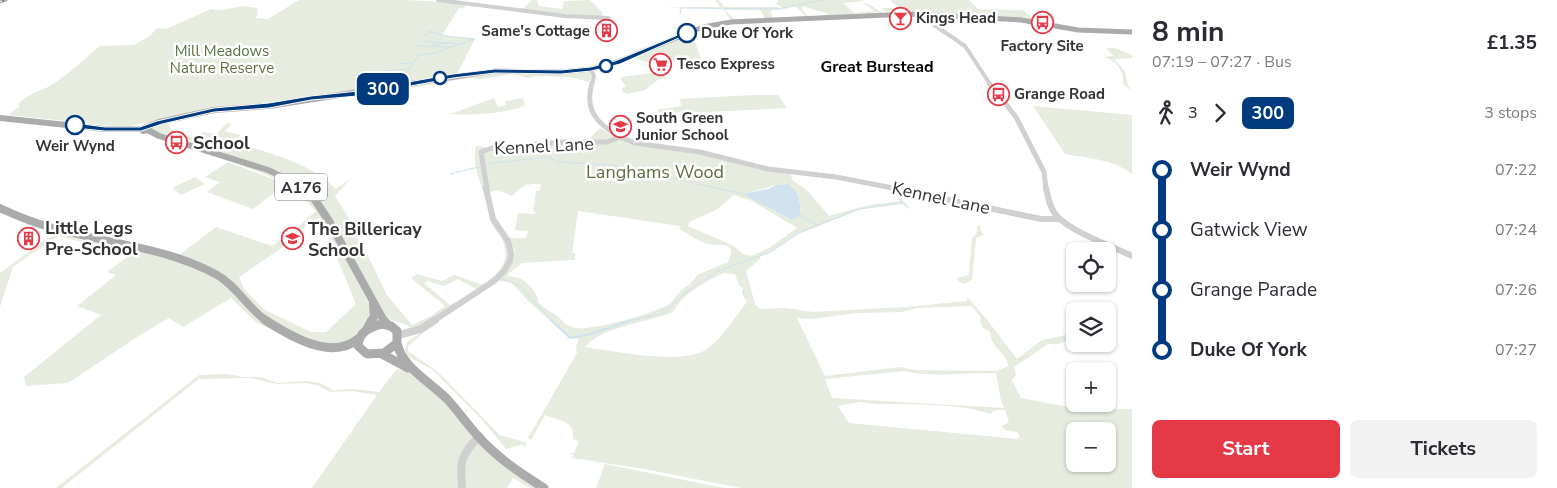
<!DOCTYPE html>
<html lang="en">
<head>
<meta charset="utf-8">
<style>
  body { margin:0; font-family:"Nunito Sans",sans-serif; background:#f2f2f3; color:#2b2b33; height:100vh; display:flex; flex-direction:column; font-size:19px; white-space:nowrap }
  * { box-sizing:border-box; margin:0 }
  p { font-size:16px; color:#7c7c81 }
  .icon { flex:none; width:28px; height:28px; fill:none; stroke:currentColor; stroke-width:2; stroke-linecap:round; stroke-linejoin:round }
  .map { position:relative; flex:1; overflow:hidden }
  .sheet { display:flex; flex-direction:column; background:#fff; width:425px }
  .sheet>* { flex:none }
  .badge { padding:0 10px; border-radius:8px; font-size:18px; line-height:32px }
  .fabs { position:absolute; left:1066px; top:242px; display:grid; gap:10px }
  .fabs a { display:grid; place-items:center; width:50px; height:50px; border-radius:8px; background:#fff; box-shadow:0 1px 4px #0004; font-size:25px }
  .map>.badge { position:absolute; translate:-50% -50%; box-shadow:0 0 0 2px #fff }
  .legs { display:flex; align-items:center; gap:8px; height:55px; padding:0 20px; font-size:16px }
  .legs p { margin-inline-start:auto }
  .summary { display:flex; align-items:center; justify-content:space-between; height:85px; padding:0 20px }
  h1 { font-size:28px; font-weight:700; line-height:38px }
  .button { display:flex; gap:10px; margin-top:auto; padding:10px 20px }
  .button a { flex:1; height:58px; border-radius:8px; background:#e63946; color:#fff; font-size:20px; font-weight:700; line-height:58px; text-align:center }
  .button a+a { background:#f2f2f3; color:#2b2b33 }
  ul { padding:0 20px; list-style:none }
  li { display:flex; align-items:center; gap:18px; height:60px; font-size:19px }
  li i { display:grid; place-items:center; width:8px; height:100%; margin:0 6px; background:currentColor }
  li i::after { content:''; width:12px; height:12px; margin:-6px; border:4px solid; border-radius:50%; background:#fff }
  li p { margin-inline-start:auto }
  li:first-child i { background:linear-gradient(#0000 50%,currentColor 0) }
  li:last-child i { background:linear-gradient(currentColor 50%,#0000 0) }
  main { display:flex; flex:1; min-height:0 }
  .map>svg:first-child { display:block }
  .green { fill:#e6ecdf; fill-rule:evenodd }
  .water { fill:#cfe2ee }
  .lines { fill:none; stroke-linecap:round; stroke-linejoin:round }
  .stream-far1 { stroke:#cfe2ee; stroke-width:1 }
  .stream { stroke:#cfe2ee; stroke-width:2 }
  .minor-far3 { stroke:#d0d0d0; stroke-width:4 }
  .minor-far2 { stroke:#d0d0d0; stroke-width:5 }
  .minor-far1 { stroke:#d0d0d0; stroke-width:6 }
  .minor { stroke:#d0d0d0; stroke-width:8 }
  .major-far3 { stroke:#ababab; stroke-width:5 }
  .major-far2 { stroke:#ababab; stroke-width:6 }
  .major-far1 { stroke:#ababab; stroke-width:8 }
  .major { stroke:#ababab; stroke-width:9 }
  .rail-casing { stroke:#888; stroke-width:2.5 }
  .rail { stroke:#fff; stroke-width:1; stroke-dasharray:2.5; stroke-linecap:butt }
  .line-1 { fill:#003b80; stroke:#fff }
  .stop-1-dot { fill:#fff; stroke:#003b80; stroke-width:2.5 }
  .labels { text-anchor:middle; stroke-width:5; stroke-linejoin:round; paint-order:stroke }
  .far-poi-label { font-size:15px; font-weight:bold; fill:#333; stroke:#fff; text-anchor:start }
  .far-stop-label { font-size:15px; font-weight:bold; fill:#333; stroke:#fff; text-anchor:start }
  .far-park-label { font-size:15px; fill:#56703f; stroke:#fff }
  .far-quarter-label { font-size:16px; font-weight:bold; fill:#000; stroke:#fff }
  .shield { fill:#fff; stroke:#707070; stroke-width:1 }
  .shield-label { font-size:16px; font-weight:bold; fill:#333 }
  .poi-label { font-size:18px; font-weight:bold; fill:#333; stroke:#fff; text-anchor:start }
  .street-label { font-size:18px; fill:#333; stroke:#fff }
  .park-label { font-size:18px; fill:#56703f; stroke:#fff }
</style>
</head>
<body>
<main>
<div class="map">
<svg width="1132" height="488" viewBox="0 0 1132 488">
  <rect width="100%" height="100%" fill="#fff"/>
  <path class="green" d="M299 0H405L468 3 463 9 459 8 443 34 447 36 475 39 457 74 159 121 123 127 8 115 20 106 18 104C26 95 37 92 48 87 67 76 83 60 100 46L134 45 150 36 157 28 166 29 211 9 222 10 243 6 257 8 258 14 256 18 268 19Z
    M532 0H537L538 6 562 9 564 1 590 0 602 12 603 17 516 10 518 8H524Z
    M715 0H719L724 7H778L782 9 771 10 772 18 731 21 723 9 664 7H720ZM725 10H760L765 18 734 19Z
    M778 0H863L864 1 843 3 855 13 874 11 863 3H867L881 12 821 16 829 14 802 6 803 11 808 16H818L807 17 795 6 784 9 776 4Z
    M893 0H969L978 9 1023 10 1035 20 885 11 882 8H901L890 1Z
    M691 32 702 61 646 62 629 57Z
    M1106 48H1115L1132 55V58L1115 59 1125 72 1128 85 1132 91 1123 84C1125 71 1115 59 1102 57L1114 56Z
    M589 71 592 76 589 82 570 77 536 76 528 78 513 74 481 79 467 78 418 87 415 86 494 73Z
    M661 72 667 78 659 79 645 90 627 94 622 91V88L626 86 620 79 622 77Z
    M754 95H778L787 108 687 113 685 111 661 115 657 110 682 106 679 99Z
    M494 98 498 107 506 105 505 101 523 98 525 105C513 113 465 116 450 114Z
    M1033 106 1132 115V174C1113 159 1088 158 1065 154Z
    M164 121 177 135 194 137 202 132 216 134 227 123 232 124 225 131 240 135 237 139V143C272 154 309 162 336 189L351 178 335 196 348 217 351 228 370 260 387 295 412 325 431 316 445 306 411 278 417 274 442 281 454 275 483 285C501 271 512 260 501 237 498 233 494 229 492 224 489 216 488 206 485 198 480 180 472 165 476 146L484 147 486 149 557 142 559 140H588L600 128C631 150 653 145 688 152 722 159 756 168 791 174L792 180 809 192 829 216 869 205 900 201 895 191 911 210 902 204 861 209 794 236 771 252 761 256 759 260 746 271 755 304 760 309 785 308 813 312 905 307 967 301V297C986 317 1000 337 1017 359L1042 340 1075 333V338L1058 344H1048L1014 367 1016 375 1012 380 1021 398 1085 410 1132 409V488H741L644 469 572 458 573 455 568 454 574 453 579 441 573 439C575 420 560 421 545 415L531 440 528 438 577 353 576 346 579 339 570 338 528 301 511 282 499 281 430 327 408 346V351L437 371 500 435 527 443 526 446 520 445 506 449 482 420 433 370 409 357 405 351 407 342 492 285C504 275 512 265 515 250L505 238H526L528 231 515 230 518 213 535 214V212L533 211 536 191H540L541 184C527 183 522 186 512 196L498 190 490 192C483 214 505 234 511 253 508 272 495 281 479 291L458 279 444 286 427 281 425 284 450 305 463 298 466 300 421 329 413 331 407 325 380 316 373 304C374 328 356 351 330 348V352L309 348 256 322 231 298 183 327 169 318 137 337 68 383 26 386 24 377 101 315 77 306 116 275 107 272 130 255 104 251 103 247 58 236 13 267 0 307V273L46 239 61 231 64 232 61 234 86 241 139 250 143 247 183 260 178 256 216 227 272 246 293 231 296 233V238L239 277 244 289 265 310 311 332H326L356 304 320 217 299 231 295 229 316 211 291 187 269 176 222 158 180 146 169 147 175 144 191 146 148 130 151 128 150 126ZM284 177C330 202 349 258 373 302L370 305 320 209 306 194ZM789 184C798 193 802 202 800 215L792 220 744 194 776 185ZM734 195 752 201 797 228 769 248 752 256 743 254 734 246 688 226 689 222 716 210ZM578 211 680 226 679 229C688 234 698 241 708 244 715 246 727 242 731 250 732 254 729 258 728 262L697 275C692 285 685 286 678 294 675 296 674 300 671 303 657 313 592 331 575 328 565 326 564 321 557 316 550 311 544 308 538 302 539 294 527 281 519 278 515 277 511 277 507 275L522 263 575 260V253H572ZM723 273 735 274 739 285 743 288 742 293 747 302C735 317 723 337 707 349 682 366 615 351 585 347 600 327 650 322 673 312 683 294 705 282 723 273ZM240 295 263 315 310 341 329 344V347C298 344 259 320 240 295ZM971 306 981 317 980 321 983 328 990 332C992 351 1007 352 1008 366L997 371 915 370 900 367 825 376 797 318 811 319 857 313 902 312 918 308ZM905 371C930 378 969 372 996 373L1001 401 1004 408 832 398 825 379ZM860 402C873 405 883 404 895 404 926 405 961 404 990 414L995 410H1005L1009 422 1002 426 1004 430 1017 432 1020 436 1018 439 849 423 838 406ZM1075 431H1108V464H1075Z
    M228 162 278 181 279 185 274 193 253 209 207 192 220 182 205 177Z
    M195 177 205 184 181 195 172 188Z
    M977 225 980 226 982 234H985L976 238 972 280 964 284 959 282 957 278 969 275 972 238 977 233Z
    M397 369 421 375 479 437 538 488H530L513 478 507 488H312L377 395 352 391 330 392 317 385 305 383 277 384 251 378 199 379 68 483 62 488H56L199 375 227 374 243 377H261L278 383 307 381 320 383 333 390 353 389 379 392Z
    M605 464 724 488H596Z"/>
  <path class="water" d="M789 184C799 193 801 202 800 215L792 220 743 194 768 189 776 185Z"/>
  <g class="lines">
    <path class="stream-far1" d="M680 14 681 8 778 9 823 0
      M428 31 447 36 474 39
      M422 36 432 32
      M518 37 526 35
      M423 41 458 44
      M433 45 445 43
      M414 46 449 47
      M397 64 413 63
      M384 71 409 69 419 55 435 53 475 39
      M486 164 548 157 559 162 612 165 681 180
      M450 174 482 166
      M685 181 743 194
      M800 215 816 225
      M502 279 520 286 552 321
      M628 321 664 313 689 290 718 271 771 252 800 232 860 209 902 203 894 191"/>
    <path class="stream" d="M551 320 570 338 591 334 632 320"/>
    <path class="minor-far3" d="M438 0 565 16 608 18
      M918 14 965 46 990 84
      M591 69 594 76 592 84"/>
    <path class="minor-far2" d="M592 83C584 110 597 124 620 137
      M989 83 1016 117 1044 172 1046 189
      M487 189 481 152 492 148 562 142H607L620 137 635 143 700 152 768 169 836 177 898 189"/>
    <path class="minor-far1" d="M892 188 1041 219H1059
      M1046 188C1048 197 1050 209 1057 216 1071 232 1112 246 1132 256
      M433 321 494 281 504 271 510 261 511 253 508 241 493 219 486 188"/>
    <path class="minor" d="M399 335 421 329 435 320
      M462 488C460 463 460 455 479 437"/>
    <path class="major-far3" d="M409 84 495 71 561 72 591 69 617 62 703 27 731 22 910 14 1021 20 1078 30 1132 32"/>
    <path class="major-far2" d="M0 118 105 129H141L143 131 148 130 159 136 268 170 296 183 303 189
      M141 129 159 122 214 110 269 106 416 83"/>
    <path class="major-far1" d="M302 188 315 200 329 221 384 321
      M0 208C17 216 35 223 53 228 108 244 167 247 217 275 237 286 248 309 267 321
      M371 321 374 317 373 304"/>
    <path class="major" d="M265 320C290 336 331 361 358 339
      M383 320 387 324
      M382 324 391 326 397 331V343L384 353 367 354 358 346C359 332 369 327 382 324Z
      M367 329 372 320
      M397 343C402 368 431 382 448 400 458 411 467 424 477 435 496 457 520 473 544 488
      M382 354 408 368"/>
    <defs>
      <path id="rail" d="M0 2 6 0"/>
    </defs>
    <use href="#rail" class="rail-casing"/>
    <use href="#rail" class="rail"/>
  </g>
  <path class="line-1" d="M685 32 690 33 620 64 591 71 561 74 495 73 453 78 358 96 311 100 269 108 214 112 162 124 141 131H105L75 128 71 125 75 123 105 127H140L157 121 214 108 269 103 311 96 358 91 453 74 495 69 561 70 591 67 615 61Z"/>
  <defs>
    <symbol id="bar-ring" viewBox="-11 -11 22 22"><circle r="9.5" fill="#fff" stroke="#e63946" stroke-width="1.5"/><path d="M-6-5H6L.8 .8V4.5H3.5V6h-7V4.5H-.8V.8Z" fill="#e63946"/></symbol>
    <symbol id="bus-ring" viewBox="-11 -11 22 22"><circle r="9.5" fill="#fff" stroke="#e63946" stroke-width="1.5"/><path d="M-5-6H5V4H4V6H2V4H-2V6H-4V4H-5ZM-3.5-4V0h7V-4ZM-3.5 1.2v1.5H-2V1.2ZM2 1.2v1.5H3.5V1.2Z" fill="#e63946"/></symbol>
    <symbol id="building-ring" viewBox="-11 -11 22 22"><circle r="9.5" fill="#fff" stroke="#e63946" stroke-width="1.5"/><path d="M-4-6H4V6H1V3H-1V6H-4ZM-2.5-4.3h1.7v1.8h-1.7ZM.8-4.3h1.7v1.8H.8ZM-2.5-1h1.7V.8h-1.7ZM.8-1h1.7V.8H.8Z" fill="#e63946"/></symbol>
    <symbol id="supermarket-ring" viewBox="-11 -11 22 22"><circle r="9.5" fill="#fff" stroke="#e63946" stroke-width="1.5"/><path d="M-6-5.5h2.5l.6 2H6L4.5 2H-2.5L-4.4-4H-6ZM-1.5 3.2a1.3 1.3 0 1 0 .1 0ZM3 3.2a1.3 1.3 0 1 0 .1 0Z" fill="#e63946"/></symbol>
    <symbol id="school-ring" viewBox="-11 -11 22 22"><circle r="9.5" fill="#fff" stroke="#e63946" stroke-width="1.5"/><path d="M0-5L7-2L0 1L-7-2ZM-4 1L0 2.5L4 1V4Q0 6-4 4Z" fill="#e63946"/></symbol>
  </defs>
  <g fill-rule="evenodd">
    <use href="#bar-ring" x="888" y="6" width="25" height="25"/>
    <use href="#bus-ring" x="1030" y="10" width="25" height="25"/>
    <use href="#building-ring" x="594" y="18" width="25" height="25"/>
    <use href="#supermarket-ring" x="648" y="52" width="25" height="25"/>
    <use href="#bus-ring" x="986" y="82" width="25" height="25"/>
    <use href="#school-ring" x="608" y="114" width="25" height="25"/>
    <use href="#bus-ring" x="164" y="130" width="25" height="25"/>
    <use href="#building-ring" x="16" y="226" width="25" height="25"/>
    <use href="#school-ring" x="280" y="226" width="25" height="25"/>
  </g>
  <g class="stop-1-dot">
    <circle cx="687" cy="33" r="9"/>
    <circle cx="606" cy="66" r="6"/>
    <circle cx="440" cy="78" r="6"/>
    <circle cx="75" cy="125" r="9"/>
  </g>
  <g class="labels">
    <g class="far-poi-label">
      <text x="916" y="23">Kings Head</text>
      <text x="590" y="36" text-anchor="end">Same's Cottage</text>
      <text x="1042" y="51" text-anchor="middle">Factory Site</text>
      <text x="677" y="69">Tesco Express</text>
      <text x="1014" y="99">Grange Road</text>
      <text x="636" y="123">South Green<tspan x="636" dy="17">Junior School</tspan></text>
    </g>
    <g class="far-stop-label">
      <text x="701" y="38">Duke Of York</text>
      <text x="75" y="151" text-anchor="middle">Weir Wynd</text>
    </g>
    <g class="far-park-label">
      <text x="222" y="56">Mill Meadows<tspan x="222" dy="17">Nature Reserve</tspan></text>
    </g>
    <g class="far-quarter-label">
      <text x="877" y="72">Great Burstead</text>
    </g>
    <rect class="shield" x="275" y="173.5" width="52" height="27" rx="4"/>
    <g class="shield-label">
      <text x="301" y="193">A176</text>
    </g>
    <g class="poi-label">
      <text x="193" y="149">School</text>
      <text x="45" y="234">Little Legs<tspan x="45" dy="21">Pre-School</tspan></text>
      <text x="308" y="235">The Billericay<tspan x="308" dy="21">School</tspan></text>
    </g>
    <g class="street-label">
      <text transform="translate(544 146) rotate(-3)" y="6">Kennel Lane</text>
      <text transform="translate(941 198) rotate(12)" y="6">Kennel Lane</text>
    </g>
    <g class="park-label">
      <text x="655" y="178">Langhams Wood</text>
    </g>
  </g>
</svg>
<div class="fabs">
<a><svg class="icon" aria-label="locate" viewBox="0 0 24 24"><circle cx="12" cy="12" r="6"/><path d="M12 2v4M12 18v4M2 12h4M18 12h4"/></svg></a>
<a><svg class="icon" aria-label="layers" viewBox="0 0 24 24"><path d="M12 4l9 5-9 5-9-5zM3 14l9 5 9-5"/></svg></a>
<a>+</a>
<a>−</a>
</div>
<b class="badge" style="left:383px;top:89px;background:#003b80;color:#fff">300</b>
</div>
<section class="sheet">
<div class="summary"><div><h1>8 min</h1><p>07:19 – 07:27 · Bus</p></div><b>£1.35</b></div>
<div class="legs"><svg class="icon" aria-label="walk" viewBox="0 0 24 24"><circle cx="13" cy="4" r="2"/><path d="M13 8l-2 6 4 7M11 14l-3 7M7 12l3-4h3l4 4"/></svg>3<svg class="icon" aria-label="forward" viewBox="0 0 24 24"><path d="M9 5l7 7-7 7"/></svg><b class="badge" style="background:#003b80;color:#fff">300</b><p>3 stops</p></div>
<ul>
<li><i style="color:#003b80"></i><b>Weir Wynd</b><p>07:22</p></li>
<li><i style="color:#003b80"></i><span>Gatwick View</span><p>07:24</p></li>
<li><i style="color:#003b80"></i><span>Grange Parade</span><p>07:26</p></li>
<li><i style="color:#003b80"></i><b>Duke Of York</b><p>07:27</p></li>
</ul>
<div class="button"><a>Start</a><a>Tickets</a></div>
</section>
</main>
</body>
</html>
